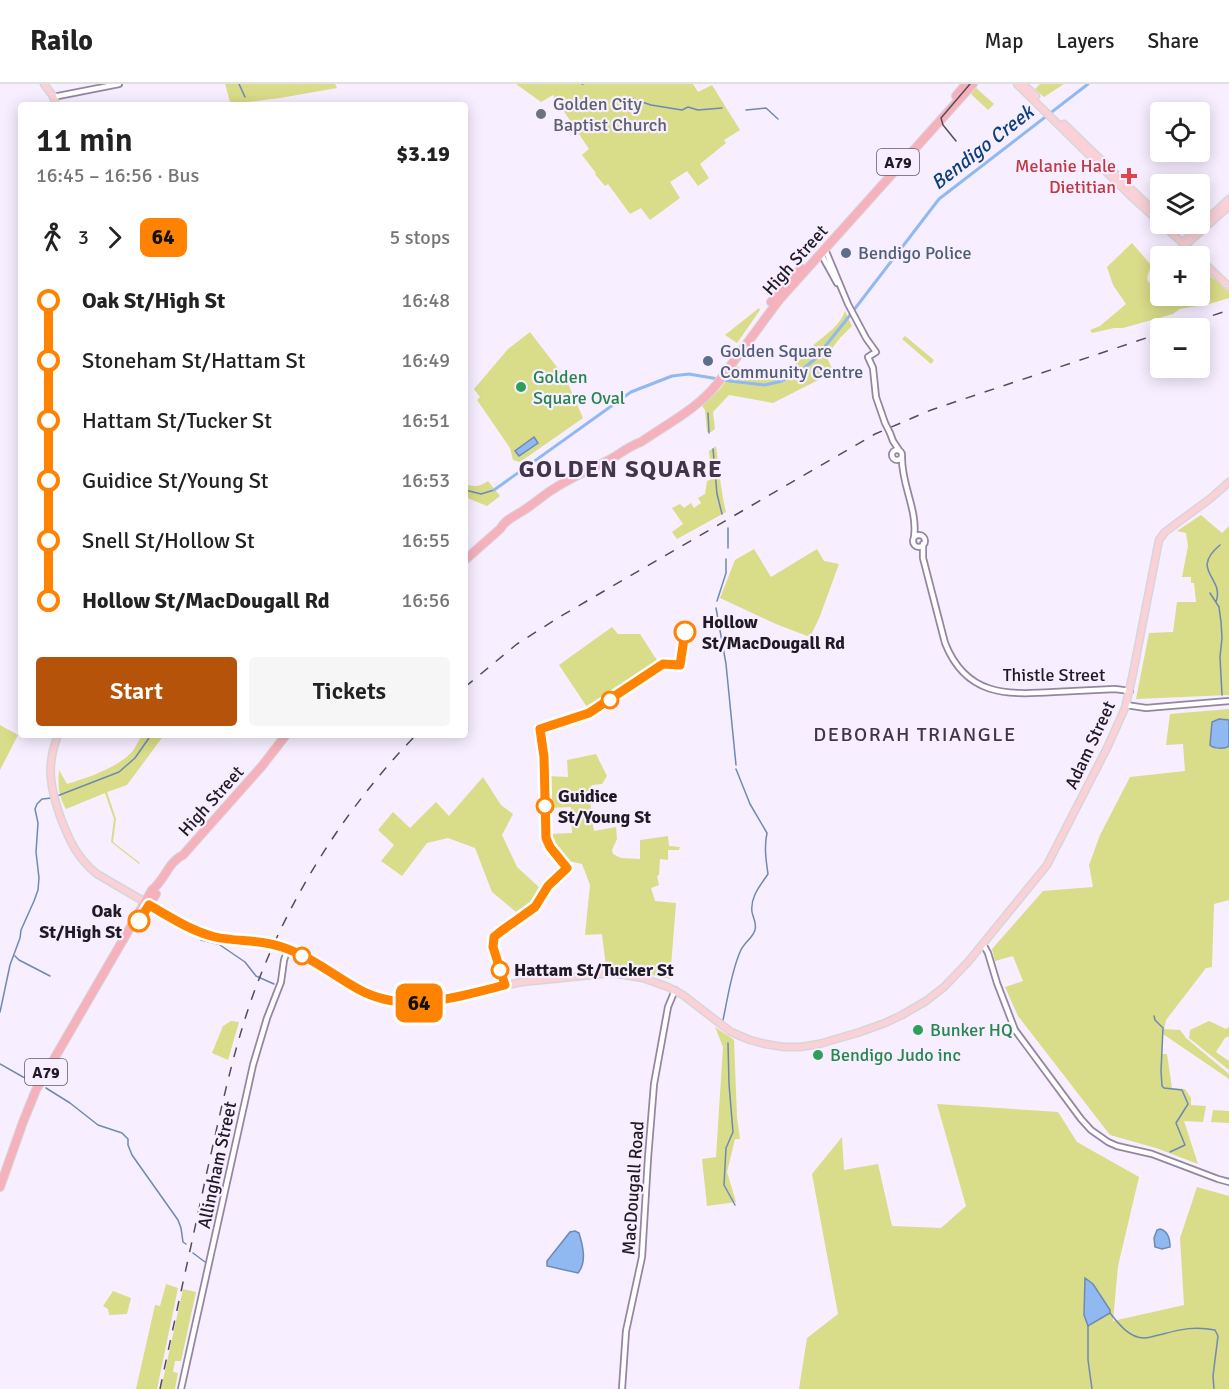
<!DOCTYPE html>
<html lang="en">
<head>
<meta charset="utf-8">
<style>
  body { margin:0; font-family:Signika,sans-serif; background:#f6f6f6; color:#222; height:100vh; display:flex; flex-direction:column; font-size:22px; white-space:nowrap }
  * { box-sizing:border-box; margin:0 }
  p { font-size:20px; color:#767676 }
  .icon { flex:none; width:33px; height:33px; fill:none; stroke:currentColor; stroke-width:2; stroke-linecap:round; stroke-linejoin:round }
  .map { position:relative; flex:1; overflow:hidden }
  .side { position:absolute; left:18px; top:18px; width:450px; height:636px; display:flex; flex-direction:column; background:#fff; border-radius:6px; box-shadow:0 3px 15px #0003 }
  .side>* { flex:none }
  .badge { padding:0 12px; border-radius:9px; font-size:21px; line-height:39px }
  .fabs { position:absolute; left:1150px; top:18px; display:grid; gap:12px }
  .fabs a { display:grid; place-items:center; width:60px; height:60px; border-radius:6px; background:#fff; box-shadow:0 3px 15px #0003; font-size:30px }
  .map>.badge { position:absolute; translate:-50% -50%; box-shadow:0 0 0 3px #fff }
  .legs { display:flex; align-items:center; gap:9px; height:66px; padding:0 18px; font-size:20px }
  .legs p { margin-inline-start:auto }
  .head { display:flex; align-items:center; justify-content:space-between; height:102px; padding:0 18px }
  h1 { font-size:33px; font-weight:600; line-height:45px }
  .cta { display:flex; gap:12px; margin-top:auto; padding:12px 18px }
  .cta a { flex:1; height:69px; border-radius:6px; background:#b45309; color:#fff; font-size:24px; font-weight:600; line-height:69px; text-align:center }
  .cta a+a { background:#f6f6f6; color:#222 }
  ul { padding:0 18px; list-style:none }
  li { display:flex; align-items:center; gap:21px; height:60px; font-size:22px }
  li i { display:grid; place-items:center; width:9px; height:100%; margin:0 8px; background:currentColor }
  li i::after { content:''; width:15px; height:15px; margin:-8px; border:4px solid; border-radius:50%; background:#fff }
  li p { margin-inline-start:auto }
  li:first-child i { background:linear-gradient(#0000 50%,currentColor 0) }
  li:last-child i { background:linear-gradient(currentColor 50%,#0000 0) }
  header { display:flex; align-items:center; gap:36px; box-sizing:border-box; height:84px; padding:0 30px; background:#fff; border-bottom:2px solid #e0e0e0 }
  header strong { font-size:28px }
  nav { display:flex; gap:33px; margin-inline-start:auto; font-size:21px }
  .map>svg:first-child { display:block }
  .green { fill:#d9dc88 }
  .water { fill:#90b9f2; stroke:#6e89b4; stroke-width:1.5 }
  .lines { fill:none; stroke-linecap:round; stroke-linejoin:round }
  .stream { stroke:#6e89b4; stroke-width:1.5 }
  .canal { stroke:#90b9f2; stroke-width:3 }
  .minor-casing { stroke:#9486a0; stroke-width:8 }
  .major-casing { stroke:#d7d6d7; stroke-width:9 }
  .highway-casing { stroke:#d7d6d7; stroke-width:10 }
  .minor { stroke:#fff; stroke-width:4.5 }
  .major { stroke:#f9d1d7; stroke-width:6 }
  .highway { stroke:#f5b2bd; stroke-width:8 }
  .tram { stroke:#534d58; stroke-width:1.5 }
  .rail { stroke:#534d58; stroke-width:1.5; stroke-dasharray:10 10; stroke-linecap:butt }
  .minor-bridge-casing { stroke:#9486a0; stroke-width:8; stroke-linecap:butt }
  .minor-bridge { stroke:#fff; stroke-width:4.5 }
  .line-1-casing { stroke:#fff; stroke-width:14 }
  .line-1 { stroke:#ff8200; stroke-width:9 }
  .worship-dot { fill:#6b7280; stroke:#f7eeff; stroke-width:2 }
  .health-dot { fill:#e0444e; stroke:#f7eeff; stroke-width:2 }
  .service-dot { fill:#5c6f8a; stroke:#f7eeff; stroke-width:2 }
  .leisure-dot { fill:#2e9e5b; stroke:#f7eeff; stroke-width:2 }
  .stop-1-dot { fill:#fff; stroke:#ff8200; stroke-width:3 }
  .labels { text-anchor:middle; stroke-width:4.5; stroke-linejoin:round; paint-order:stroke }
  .shield { fill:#f7eeff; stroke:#605a65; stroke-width:1.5 }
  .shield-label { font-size:16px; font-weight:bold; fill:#1f1a23 }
  .worship-label { font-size:18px; fill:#5b616d; stroke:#f7eeff; text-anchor:start }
  .health-label { font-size:18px; fill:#be3a42; stroke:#f7eeff; text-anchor:end }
  .service-label { font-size:18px; fill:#4e5e75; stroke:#f7eeff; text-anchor:start }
  .street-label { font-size:18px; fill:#1f1a23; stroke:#f7eeff }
  .leisure-label { font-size:18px; fill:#27864d; stroke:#f7eeff; text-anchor:start }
  .stop-label { font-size:18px; font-weight:bold; fill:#1f1a23; stroke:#f7eeff; text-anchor:start }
  .water-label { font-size:20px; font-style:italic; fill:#0e407e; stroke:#f7eeff }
  .neighbourhood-label { font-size:20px; letter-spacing:1.5px; fill:#42354b; stroke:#f7eeff }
  .district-label { font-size:24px; font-weight:bold; letter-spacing:1.5px; fill:#42354b; stroke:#f7eeff }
</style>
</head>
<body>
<header>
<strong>Railo</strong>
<nav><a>Map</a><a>Layers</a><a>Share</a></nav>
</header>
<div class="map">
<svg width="1229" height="1305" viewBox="0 0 1229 1305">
  <rect width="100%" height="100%" fill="#f7eeff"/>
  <path class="green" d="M225 0H335L337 4 280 14 233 20 230 18Z
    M516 0H693L698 8 712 1 740 46 724 56 726 59 700 80 709 94 698 102 687 87 670 98 680 114 650 136 641 124 630 130 608 100 605 102 595 90 596 89 582 71 589 65 553 11 541 18Z
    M1040 0H1064L1044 13 1035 5Z
    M976 4 994 20 988 26 971 10Z
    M1132 159 1151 181 1147 194 1149 199 1150 198C1155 202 1161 206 1161 212H1163L1167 217 1173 212H1200V198L1208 190 1215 196 1217 195 1229 207V214L1209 220 1180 225 1173 230 1123 244H1114L1092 249 1090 246 1100 242 1126 220 1113 201 1107 183Z
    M759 224 760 226 737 259 725 251Z
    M845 227 852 242 840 254 826 272 834 288 773 319 729 311 713 328 715 345 711 348H707L705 326 702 322 720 305 737 282 759 294C767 293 778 291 786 287 799 280 807 267 817 258 827 250 841 240 845 227Z
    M530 248 566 295 583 334 520 378 513 376 510 364 477 316 480 313 474 305 508 265Z
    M905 252 934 276 931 280 902 255Z
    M716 362C719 384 721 408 726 428L677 455 672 448 683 440 672 424 680 420 684 424 691 419 694 424 701 419 698 414 705 410 707 397 712 395 709 367Z
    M488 397 500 412 487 422 465 413V400C475 403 479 403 488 397Z
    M1201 431 1222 449 1229 442V611L1136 615 1149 549 1173 548 1177 518H1196L1194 499H1191V493H1182L1188 462 1186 449 1177 447Z
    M754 465 771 493 817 465 824 477 839 480 820 532 810 553 776 540 720 514 735 476Z
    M612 543 618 550H640L658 578 589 626 559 581Z
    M1229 625V816L1214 820 1212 883 1206 884 1166 936 1164 945 1180 946 1186 954 1229 990V995L1163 950 1162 970H1167L1172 1004 1185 1005 1191 1014V1021L1206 1022 1203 1038 1184 1037 1198 1080 1156 1064 1110 1051 1018 932 1005 903 1023 897 1013 872 995 877 992 865 1043 807 1093 803 1089 781 1100 751 1130 693 1185 687 1183 660 1166 661 1170 630Z
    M0 641 18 651 0 686Z
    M142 651H164L127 701 107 708 116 735 113 758 140 779 139 780 111 758 114 735 105 709 66 725C58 712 58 700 59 686L67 700C89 693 115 685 132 668 136 663 139 656 142 651Z
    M596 670 607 692 602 700 592 701 589 705 593 742 594 747 616 743 617 755 612 766 613 770 621 774 640 775V756L668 752 669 762 680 763 679 766H668V776L660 775 659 791 657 792 659 801 651 804 655 817 676 819 670 895 613 882 606 883 602 850 585 851 590 801 582 780 569 777 550 754V750L572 749 571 723 549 724 548 692 568 693 567 676Z
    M483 693 501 721 513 730 502 751 517 783 540 804 534 815 516 828 492 808 475 764 448 754 427 759 402 792 381 777 394 761 378 746 393 728 410 744 436 718 449 732Z
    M231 937 239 938 228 976 212 969 223 942Z
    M1209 937 1226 945 1229 943V952L1225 954 1216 968 1229 977V986L1189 954 1190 946Z
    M715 943 734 956 737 1034 740 1055H735L727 1088 736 1118 707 1122 702 1075 716 1073 723 963Z
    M937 1020 1058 1028 1077 1058 1139 1093 1118 1182 1113 1237 1184 1221 1180 1154 1197 1103 1229 1112V1305H799L807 1254 838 1230 812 1090 842 1053 844 1086 878 1080 892 1142 941 1144 966 1122Z
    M1213 1026 1229 1027V1039L1211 1038Z
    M166 1200 178 1204 157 1305H136L155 1221 160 1222Z
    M183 1205 196 1208 181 1277H175L173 1288 178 1289 175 1305H161Z
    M113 1207 131 1214 127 1230 109 1231 108 1225 103 1222Z"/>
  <path class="water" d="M534 353 538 359 519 372 515 367Z
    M1219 635 1229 636V662C1225 665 1214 665 1210 661L1212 638Z
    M1160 1145C1168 1147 1170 1156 1170 1163L1162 1165 1155 1163 1154 1154 1157 1146Z
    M575 1147 579 1149C583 1162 587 1178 578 1189L547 1182V1177L570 1148Z
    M1085 1194 1093 1200 1110 1226V1229L1088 1242 1084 1231Z"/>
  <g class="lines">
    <path class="stream" d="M239 0 245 13
      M582 0H583
      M633 15 651 21 682 26 688 23 698 26 722 24
      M746 26 766 24 778 35
      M708 329 709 349
      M713 365 717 410 722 430
      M465 406 481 410 494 406
      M728 444V464
      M1210 509 1219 523 1221 538 1222 554 1220 573 1222 611
      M717 517 726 489V475
      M1216 518C1225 493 1189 487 1220 461
      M716 524 726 580 736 681
      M57 712 119 688 135 674 151 651
      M201 856 218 860
      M220 861 245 878 256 892 274 900
      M15 872 19 876 50 892
      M0 928 10 881 20 854 21 846 34 817 38 806 39 794 36 768 38 739 35 725 37 720 42 715 52 714
      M1154 932 1155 936 1163 944 1161 987 1162 1002 1164 1004 1182 1006 1188 1020 1176 1039 1185 1061 1170 1068
      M723 936C728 913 731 889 740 868 744 858 753 854 755 846 757 839 753 834 752 828 750 813 760 802 768 790 766 776 764 763 767 749L750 720 736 685
      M728 959 729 1000 733 1048 726 1064 724 1101 735 1121
      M0 980 23 993 34 996
      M46 1004 70 1019 98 1041 122 1049 128 1055V1061L132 1071 178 1136 181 1144 183 1158 186 1160
      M193 1169 205 1178
      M1110 1229C1118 1239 1129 1254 1144 1254 1150 1254 1157 1251 1163 1250 1182 1245 1195 1242 1215 1246L1218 1252 1213 1292 1214 1305
      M1088 1242V1276L1092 1305"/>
    <path class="canal" d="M494 406 631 308 672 292 689 290 730 297 765 301 782 297 798 289 815 275 847 235 939 115 1088 0"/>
    <defs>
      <path id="minor" d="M53 13 119 0
        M825 165 848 220 866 254 876 268 868 273 873 284 876 313 885 339
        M821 170 837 199
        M890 349 893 357 899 366
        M892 371a5 5 0 1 1 10 0a5 5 0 1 1-10 0Z
        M902 373C901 400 918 426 914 453
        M913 457a6 6 0 1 1 12 0a6 6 0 1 1-12 0Z
        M923 460V474L945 559C966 612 1006 611 1054 608 1075 607 1095 606 1115 605L1130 607
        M1126 621 1146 624 1229 617
        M983 860 988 869 997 899 1015 946 1081 1035 1091 1046 1108 1058 1117 1062 1152 1070 1218 1095 1229 1098
        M181 1305 253 981 267 934 281 898 284 876 288 865
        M622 1305 626 1247 642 1173 648 1074 654 1000 668 923 675 906"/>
      <path id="major" d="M44 0 53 12 56 21
        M1017 0 1133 114 1197 172
        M1023 0 1036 12
        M1064 40 1161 134
        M1183 158 1229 115
        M1183 158 1190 157 1229 122
        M1200 175 1229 203
        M58 651C46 681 50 703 60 732 69 756 77 774 97 790L193 846 220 854 262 858 283 863 304 872 364 908 384 916 400 919H423L522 898 612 889 643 894 668 903 683 911 731 948 750 956 765 960 784 963H800L819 960 860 948 885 939 902 931 926 917 944 903 968 878 1047 781 1107 664 1125 624 1132 594 1159 456 1165 448 1211 414 1229 398"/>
      <path id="highway" d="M956 12 966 0
        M771 218 801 184
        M465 476 500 445C505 436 513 433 521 428 533 421 543 411 555 404 572 393 591 385 609 376 620 370 629 362 641 358 667 340 697 325 717 300L779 216 973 0
        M140 835 156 810
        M0 1103 23 1038 36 1006 152 806C165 796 168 778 183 771L262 682 286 651"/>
    </defs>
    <use href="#minor" class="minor-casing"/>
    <use href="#major" class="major-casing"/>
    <use href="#highway" class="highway-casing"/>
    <use href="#minor" class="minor"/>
    <use href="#major" class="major"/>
    <use href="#highway" class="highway"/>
    <path class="tram" d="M956 57 943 41 941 34 970 0"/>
    <path class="rail" d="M1175 244 1229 226
      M465 603 517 560 561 532 875 350 931 326 1161 249
      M160 1305C175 1234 191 1163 206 1092 220 1031 232 970 253 911 288 815 344 725 416 651"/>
    <defs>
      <path id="minor-bridge" d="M885 339 890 349"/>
    </defs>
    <use href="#minor-bridge" class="minor-bridge-casing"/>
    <use href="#minor-bridge" class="minor-bridge"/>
  </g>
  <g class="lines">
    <defs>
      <path id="line-1" d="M139 837 149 821C170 833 191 847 215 853 237 858 260 855 282 863 310 872 333 891 358 905 405 931 456 913 505 901L493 863 494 853 500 848 535 823 548 802 567 784 550 763 546 754 544 673 540 645 589 629 663 580 680 581 685 548"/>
    </defs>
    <use href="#line-1" class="line-1-casing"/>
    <use href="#line-1" class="line-1"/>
  </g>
  <circle class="worship-dot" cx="541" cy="30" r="6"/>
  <path class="health-dot" d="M1126 83h6v6h6v6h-6v6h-6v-6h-6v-6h6z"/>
  <g class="service-dot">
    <circle cx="846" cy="169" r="6"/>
    <circle cx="708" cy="277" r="6"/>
  </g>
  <g class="leisure-dot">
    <circle cx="521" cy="303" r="6"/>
    <circle cx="918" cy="946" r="6"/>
    <circle cx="818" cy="971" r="6"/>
  </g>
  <g class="stop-1-dot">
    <circle cx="685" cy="548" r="10"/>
    <circle cx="610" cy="616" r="8"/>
    <circle cx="545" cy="722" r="8"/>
    <circle cx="139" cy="837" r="10"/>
    <circle cx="302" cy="872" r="8"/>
    <circle cx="500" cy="886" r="8"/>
  </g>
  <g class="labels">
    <g class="shield">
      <rect x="877" y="65" width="42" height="26" rx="4.5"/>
      <rect x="25" y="975" width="42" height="26" rx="4.5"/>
    </g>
    <g class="shield-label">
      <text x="898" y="84">A79</text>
      <text x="46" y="994">A79</text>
    </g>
    <g class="worship-label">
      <text x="553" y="26">Golden City<tspan x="553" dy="21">Baptist Church</tspan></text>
    </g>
    <g class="health-label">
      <text x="1116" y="88">Melanie Hale<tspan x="1116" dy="21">Dietitian</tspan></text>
    </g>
    <g class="service-label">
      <text x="858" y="175">Bendigo Police</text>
      <text x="720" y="273">Golden Square<tspan x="720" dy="21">Community Centre</tspan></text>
    </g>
    <g class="street-label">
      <text transform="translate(795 176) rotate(-48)" y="6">High Street</text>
      <text x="1054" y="597">Thistle Street</text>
      <text transform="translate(1090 661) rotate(-65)" y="6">Adam Street</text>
      <text transform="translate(211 717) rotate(-48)" y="6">High Street</text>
      <text transform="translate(217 1081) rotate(-78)" y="6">Allingham Street</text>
      <text transform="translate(633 1104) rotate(-86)" y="6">MacDougall Road</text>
    </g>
    <g class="leisure-label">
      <text x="533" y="299">Golden<tspan x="533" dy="21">Square Oval</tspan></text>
      <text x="930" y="952">Bunker HQ</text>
      <text x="830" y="977">Bendigo Judo inc</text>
    </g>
    <g class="stop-label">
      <text x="702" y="544">Hollow<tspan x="702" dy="21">St/MacDougall Rd</tspan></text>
      <text x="558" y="718">Guidice<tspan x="558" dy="21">St/Young St</tspan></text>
      <text x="122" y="833" text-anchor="end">Oak<tspan x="122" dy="21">St/High St</tspan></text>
      <text x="514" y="892">Hattam St/Tucker St</text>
    </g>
    <g class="water-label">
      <text transform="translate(982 63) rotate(-38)" y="7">Bendigo Creek</text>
    </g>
    <g class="neighbourhood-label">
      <text x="915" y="657">DEBORAH TRIANGLE</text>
    </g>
    <g class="district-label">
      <text x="621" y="393">GOLDEN SQUARE</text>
    </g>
  </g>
</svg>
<div class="fabs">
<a><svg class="icon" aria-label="locate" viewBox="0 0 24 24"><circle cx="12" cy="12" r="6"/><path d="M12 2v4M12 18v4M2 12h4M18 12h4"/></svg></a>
<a><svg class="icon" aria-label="layers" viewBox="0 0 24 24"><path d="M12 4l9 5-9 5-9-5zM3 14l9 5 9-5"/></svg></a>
<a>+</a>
<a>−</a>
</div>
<b class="badge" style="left:419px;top:919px;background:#ff8200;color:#111">64</b>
<section class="side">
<div class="head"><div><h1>11 min</h1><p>16:45 – 16:56 · Bus</p></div><b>$3.19</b></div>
<div class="legs"><svg class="icon" aria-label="walk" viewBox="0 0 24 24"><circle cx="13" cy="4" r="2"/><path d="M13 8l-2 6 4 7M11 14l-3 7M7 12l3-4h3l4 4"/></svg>3<svg class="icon" aria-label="forward" viewBox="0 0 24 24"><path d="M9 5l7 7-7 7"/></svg><b class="badge" style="background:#ff8200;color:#111">64</b><p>5 stops</p></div>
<ul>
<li><i style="color:#ff8200"></i><b>Oak St/High St</b><p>16:48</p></li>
<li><i style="color:#ff8200"></i><span>Stoneham St/Hattam St</span><p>16:49</p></li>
<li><i style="color:#ff8200"></i><span>Hattam St/Tucker St</span><p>16:51</p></li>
<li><i style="color:#ff8200"></i><span>Guidice St/Young St</span><p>16:53</p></li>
<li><i style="color:#ff8200"></i><span>Snell St/Hollow St</span><p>16:55</p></li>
<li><i style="color:#ff8200"></i><b>Hollow St/MacDougall Rd</b><p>16:56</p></li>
</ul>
<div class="cta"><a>Start</a><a>Tickets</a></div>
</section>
</div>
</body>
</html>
